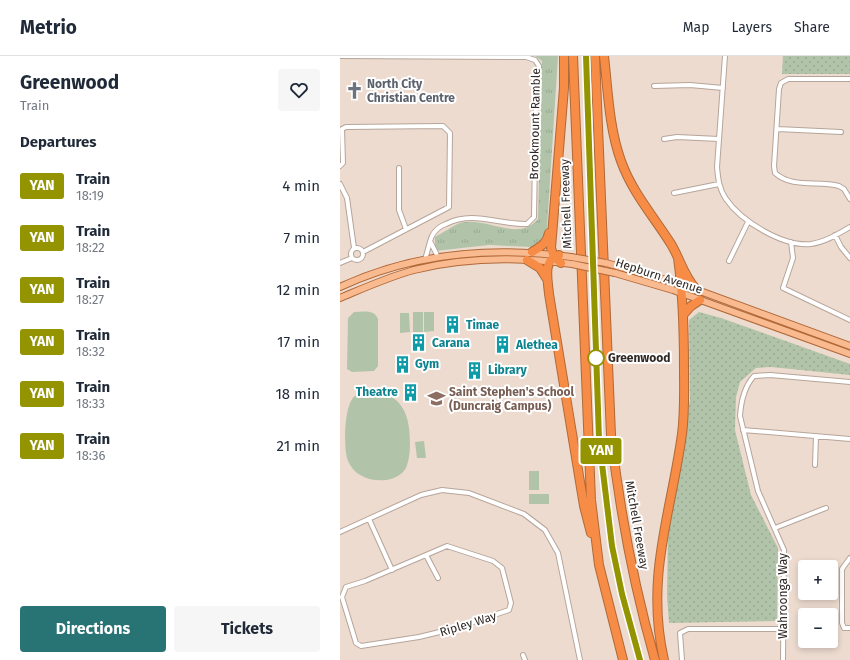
<!DOCTYPE html>
<html lang="en">
<head>
<meta charset="utf-8">
<style>
  body { margin:0; font-family:"Fira Sans",sans-serif; background:#f6f6f7; color:#1f2937; height:100vh; display:flex; flex-direction:column; font-size:15px; white-space:nowrap }
  * { box-sizing:border-box; margin:0 }
  p { font-size:13px; color:#747a83 }
  .icon { flex:none; width:22px; height:22px; fill:none; stroke:currentColor; stroke-width:2; stroke-linecap:round; stroke-linejoin:round }
  .map { position:relative; flex:1; overflow:hidden }
  .panel { display:flex; flex-direction:column; background:#fff; width:340px }
  .panel>* { flex:none }
  .badge { padding:0 8px; border-radius:3px; font-size:14px; line-height:26px }
  .buttons { position:absolute; left:458px; top:504px; display:grid; gap:8px }
  .buttons a { display:grid; place-items:center; width:40px; height:40px; border-radius:4px; background:#fff; box-shadow:0 2px 6px #0003; font-size:20px }
  .map>.badge { position:absolute; translate:-50% -50%; box-shadow:0 0 0 2px #fff }
  h2 { padding:0 20px; font-size:15px; line-height:36px }
  .round { display:grid; place-items:center; flex:none; width:42px; height:42px; border-radius:4px; background:#f6f6f7 }
  .summary { display:flex; align-items:center; justify-content:space-between; height:68px; padding:0 20px }
  h1 { font-size:19px; font-weight:700; line-height:30px }
  .action { display:flex; gap:8px; margin-top:auto; padding:8px 20px }
  .action a { flex:1; height:46px; border-radius:4px; background:#287374; color:#fff; font-size:16px; font-weight:700; line-height:46px; text-align:center }
  .action a+a { background:#f6f6f7; color:#1f2937 }
  ul { padding:0; list-style:none }
  li { display:flex; align-items:center; gap:12px; height:52px; padding:0 20px }
  li div { flex:1 }
  li b { display:block; font-size:15px }
  li em { font-style:normal }
  li .badge { min-width:44px; font-weight:700; text-align:center }
  header { display:flex; align-items:center; gap:24px; box-sizing:border-box; height:56px; padding:0 20px; background:#fff; border-bottom:1px solid #e0e1e3 }
  header strong { font-size:19px }
  nav { display:flex; gap:22px; margin-inline-start:auto; font-size:14px }
  main { display:flex; flex:1; min-height:0 }
  .map>svg:first-child { display:block }
  .grass { fill:url(#grass-tufts) }
  .park { fill:url(#park-dots) }
  .pitch { fill:#b1c4aa }
  .lines { fill:none; stroke-linecap:round; stroke-linejoin:round }
  .street-casing { stroke:#b6a59a; stroke-width:6 }
  .primary-casing { stroke:#b06939; stroke-width:8 }
  .highway-casing { stroke:#b06939; stroke-width:10 }
  .street { stroke:#fff; stroke-width:4 }
  .primary { stroke:#faba8f; stroke-width:6 }
  .highway { stroke:#f68c45; stroke-width:8 }
  .rail { stroke:#665c56; stroke-width:1.5; stroke-dasharray:8 4; stroke-linecap:butt }
  .primary-bridge-casing { stroke:#b06939; stroke-width:8; stroke-linecap:butt }
  .primary-bridge { stroke:#faba8f; stroke-width:6 }
  .line-casing { stroke:#fff; stroke-width:9 }
  .line { stroke:#949300; stroke-width:6 }
  .stop-dot { fill:#fff; stroke:#949300; stroke-width:2 }
  .labels { text-anchor:middle; stroke-width:4; stroke-linejoin:round; paint-order:stroke }
  .worship-label { font-size:12px; font-weight:bold; fill:#5b616d; stroke:#fff; text-anchor:start }
  .street-label { font-size:12px; fill:#2f2824; stroke:#fff }
  .culture-label { font-size:12px; font-weight:bold; fill:#0d838f; stroke:#fff; text-anchor:start }
  .stop-label { font-size:12px; font-weight:bold; fill:#2f2824; stroke:#fff; text-anchor:start }
  .education-label { font-size:12px; font-weight:bold; fill:#785e54; stroke:#fff; text-anchor:start }
</style>
</head>
<body>
<header>
<strong>Metrio</strong>
<nav><a>Map</a><a>Layers</a><a>Share</a></nav>
</header>
<main>
<section class="panel">
<div class="summary"><div><h1>Greenwood</h1><p>Train</p></div><a class="round"><svg class="icon" aria-label="heart" viewBox="0 0 24 24"><path d="M12 20l-8-8c-3-5 5-10 8-4 3-6 11-1 8 4z"/></svg></a></div>
<h2>Departures</h2>
<ul>
<li><span class="badge" style="background:#949300;color:#fff">YAN</span><div><b>Train</b><p>18:19</p></div><em>4 min</em></li>
<li><span class="badge" style="background:#949300;color:#fff">YAN</span><div><b>Train</b><p>18:22</p></div><em>7 min</em></li>
<li><span class="badge" style="background:#949300;color:#fff">YAN</span><div><b>Train</b><p>18:27</p></div><em>12 min</em></li>
<li><span class="badge" style="background:#949300;color:#fff">YAN</span><div><b>Train</b><p>18:32</p></div><em>17 min</em></li>
<li><span class="badge" style="background:#949300;color:#fff">YAN</span><div><b>Train</b><p>18:33</p></div><em>18 min</em></li>
<li><span class="badge" style="background:#949300;color:#fff">YAN</span><div><b>Train</b><p>18:36</p></div><em>21 min</em></li>
</ul>
<div class="action"><a>Directions</a><a>Tickets</a></div>
</section>
<div class="map">
<svg width="510" height="604" viewBox="0 0 510 604">
  <defs>
    <pattern id="grass-tufts" width="24" height="20" patternUnits="userSpaceOnUse"><rect width="24" height="20" fill="#b1c4aa"/><path d="M3 7l-1-3M5 7V3M7 7l1-3M15 17l-1-3M17 17v-4M19 17l1-3" fill="none" stroke="#99a892"/></pattern>
    <pattern id="park-dots" width="8" height="8" patternUnits="userSpaceOnUse"><rect width="8" height="8" fill="#b1c4aa"/><path d="M2 2h.1M6 6h.1" fill="none" stroke="#99a892" stroke-width="1.8" stroke-linecap="round"/></pattern>
  </defs>
  <rect width="100%" height="100%" fill="#eddbcf"/>
  <path class="grass" d="M195 0H218L207 172 200 186 192 191 149 189 95 195V181C103 177 112 170 120 167 147 160 177 187 198 163L202 5Z"/>
  <path class="park" d="M443 0H510V18H442Z
    M359 256 381 262 510 308V319L431 311 416 312 400 326 396 341 395 374 411 439 438 492 437 565 329 567 327 540 328 475 350 344 349 264Z"/>
  <path class="pitch" d="M14 256C23 256 34 253 38 263V310L34 315 12 316 7 313 8 262Z
    M73 256H83V276H73Z
    M84 256H94V275L84 276Z
    M60 257H69L70 276 60 277Z
    M35 335C64 340 70 361 70 388 70 395 69 405 66 412 62 419 54 423 46 424 31 426 14 420 8 405 3 393 4 347 15 340 20 336 29 336 35 335Z
    M84 385 86 402H77L75 386Z
    M189 415H199V434H189Z
    M189 438H209V448H189Z"/>
  <g class="lines">
    <defs>
      <path id="street" d="M0 0 186 1 195 4 199 10 196 41 194 161 187 168C159 169 133 154 106 168 100 170 95 174 92 180 89 187 88 195 85 203
        M385 0 377 111C378 122 379 133 386 143 401 165 443 191 471 188 485 186 498 178 510 171
        M510 23H448L441 27 439 33 434 110 435 117C453 133 478 124 499 130L504 133 510 143
        M314 30 350 29 383 32
        M437 73 501 76
        M324 83 337 81 379 83
        M0 110 3 107 2 73 6 71 103 70 110 77 109 151 23 196
        M59 112V154L66 173
        M0 128 7 142 14 192
        M334 137 379 128
        M495 179 501 191 510 202
        M451 186 453 202 443 232 510 264
        M91 187 98 201
        M11 198a6 6 0 1 1 12 0a6 6 0 1 1-12 0Z
        M389 205 408 166
        M0 207 12 202
        M403 374 510 383
        M475 409 476 380
        M29 463 52 514
        M435 472 486 452
        M0 476 81 439 102 434 129 437 184 458 205 474 218 497 240 604
        M107 490 153 505 162 512 171 547 169 554 112 573 79 581 21 590 16 587 2 541 6 531 25 525Z
        M86 499 98 522
        M510 502 502 513V567L504 572H510
        M183 599 185 604
        M342 604 340 577 348 573H443
        M443 604 444 494 418 435 400 360C401 345 404 331 414 320L430 319 510 326"/>
      <path id="primary" d="M266 207 341 228 510 290
        M275 217 333 234 510 298
        M0 231C73 197 152 190 231 201
        M0 242C24 232 48 221 74 214 125 201 180 201 232 208"/>
      <path id="highway" d="M233 0 251 444 259 509 283 604
        M255 0 271 379C280 456 294 531 315 604
        M264 0C268 35 269 72 281 105 292 136 314 161 331 188 340 203 344 220 356 233
        M192 196C200 191 207 188 209 177
        M219 199C202 204 208 224 209 238L244 450 251 477
        M187 204 200 212 207 223
        M221 207 214 201 211 192 224 32V0
        M343 259 351 250 360 244
        M324 604C305 521 331 458 342 378 345 356 344 333 344 311 344 275 343 238 338 202"/>
    </defs>
    <use href="#street" class="street-casing"/>
    <use href="#primary" class="primary-casing"/>
    <use href="#highway" class="highway-casing"/>
    <use href="#street" class="street"/>
    <use href="#primary" class="primary"/>
    <use href="#highway" class="highway"/>
    <path class="rail" d="M246 0 259 383 272 490 282 537 300 604"/>
    <defs>
      <path id="primary-bridge" d="M231 201 266 207
        M232 208 275 217"/>
    </defs>
    <use href="#primary-bridge" class="primary-bridge-casing"/>
    <use href="#primary-bridge" class="primary-bridge"/>
  </g>
  <g class="lines">
    <defs>
      <path id="line" d="M246 0 259 383 272 490 282 538 300 604"/>
    </defs>
    <use href="#line" class="line-casing"/>
    <use href="#line" class="line"/>
  </g>
  <defs>
    <symbol id="church-bare" viewBox="-9 -9 18 18"><path d="M-1.2-6h2.4v3.5h3.3v2.4h-3.3V6h-2.4V-.1h-3.3v-2.4h3.3Z" fill="#6b7280" stroke="#fff" stroke-width="2.5" paint-order="stroke"/></symbol>
    <symbol id="building-bare" viewBox="-9 -9 18 18"><path d="M-4-6H4V6H1V3H-1V6H-4ZM-2.5-4.3h1.7v1.8h-1.7ZM.8-4.3h1.7v1.8H.8ZM-2.5-1h1.7V.8h-1.7ZM.8-1h1.7V.8H.8Z" fill="#0f9aa8" stroke="#fff" stroke-width="2.5" paint-order="stroke"/></symbol>
    <symbol id="school-bare" viewBox="-9 -9 18 18"><path d="M0-5L7-2L0 1L-7-2ZM-4 1L0 2.5L4 1V4Q0 6-4 4Z" fill="#8d6e63" stroke="#fff" stroke-width="2.5" paint-order="stroke"/></symbol>
  </defs>
  <g fill-rule="evenodd">
    <use href="#church-bare" x="2" y="22" width="25" height="25"/>
    <use href="#building-bare" x="100" y="256" width="25" height="25"/>
    <use href="#building-bare" x="66" y="274" width="25" height="25"/>
    <use href="#building-bare" x="150" y="276" width="25" height="25"/>
    <use href="#building-bare" x="50" y="296" width="25" height="25"/>
    <use href="#building-bare" x="122" y="302" width="25" height="25"/>
    <use href="#building-bare" x="58" y="324" width="25" height="25"/>
    <use href="#school-bare" x="84" y="330" width="25" height="25"/>
  </g>
  <circle class="stop-dot" cx="256" cy="302" r="8"/>
  <g class="labels">
    <g class="worship-label">
      <text x="27" y="32">North City<tspan x="27" dy="14">Christian Centre</tspan></text>
    </g>
    <g class="street-label">
      <text transform="translate(195 68) rotate(-89)" y="4">Brookmount Ramble</text>
      <text transform="translate(226 148) rotate(-92)" y="4">Mitchell Freeway</text>
      <text transform="translate(319 220) rotate(18)" y="4">Hepburn Avenue</text>
      <text transform="translate(297 469) rotate(80)" y="4">Mitchell Freeway</text>
      <text transform="translate(443 540) rotate(-90)" y="4">Wahroonga Way</text>
      <text transform="translate(128 568) rotate(-17)" y="4">Ripley Way</text>
    </g>
    <g class="culture-label">
      <text x="126" y="273">Timae</text>
      <text x="92" y="291">Carana</text>
      <text x="176" y="293">Alethea</text>
      <text x="75" y="312">Gym</text>
      <text x="148" y="318">Library</text>
      <text x="58" y="340" text-anchor="end">Theatre</text>
    </g>
    <g class="stop-label">
      <text x="268" y="306">Greenwood</text>
    </g>
    <g class="education-label">
      <text x="109" y="340">Saint Stephen's School<tspan x="109" dy="14">(Duncraig Campus)</tspan></text>
    </g>
  </g>
</svg>
<div class="buttons">
<a>+</a>
<a>−</a>
</div>
<b class="badge" style="left:261px;top:395px;background:#949300;color:#fff">YAN</b>
</div>
</main>
</body>
</html>
